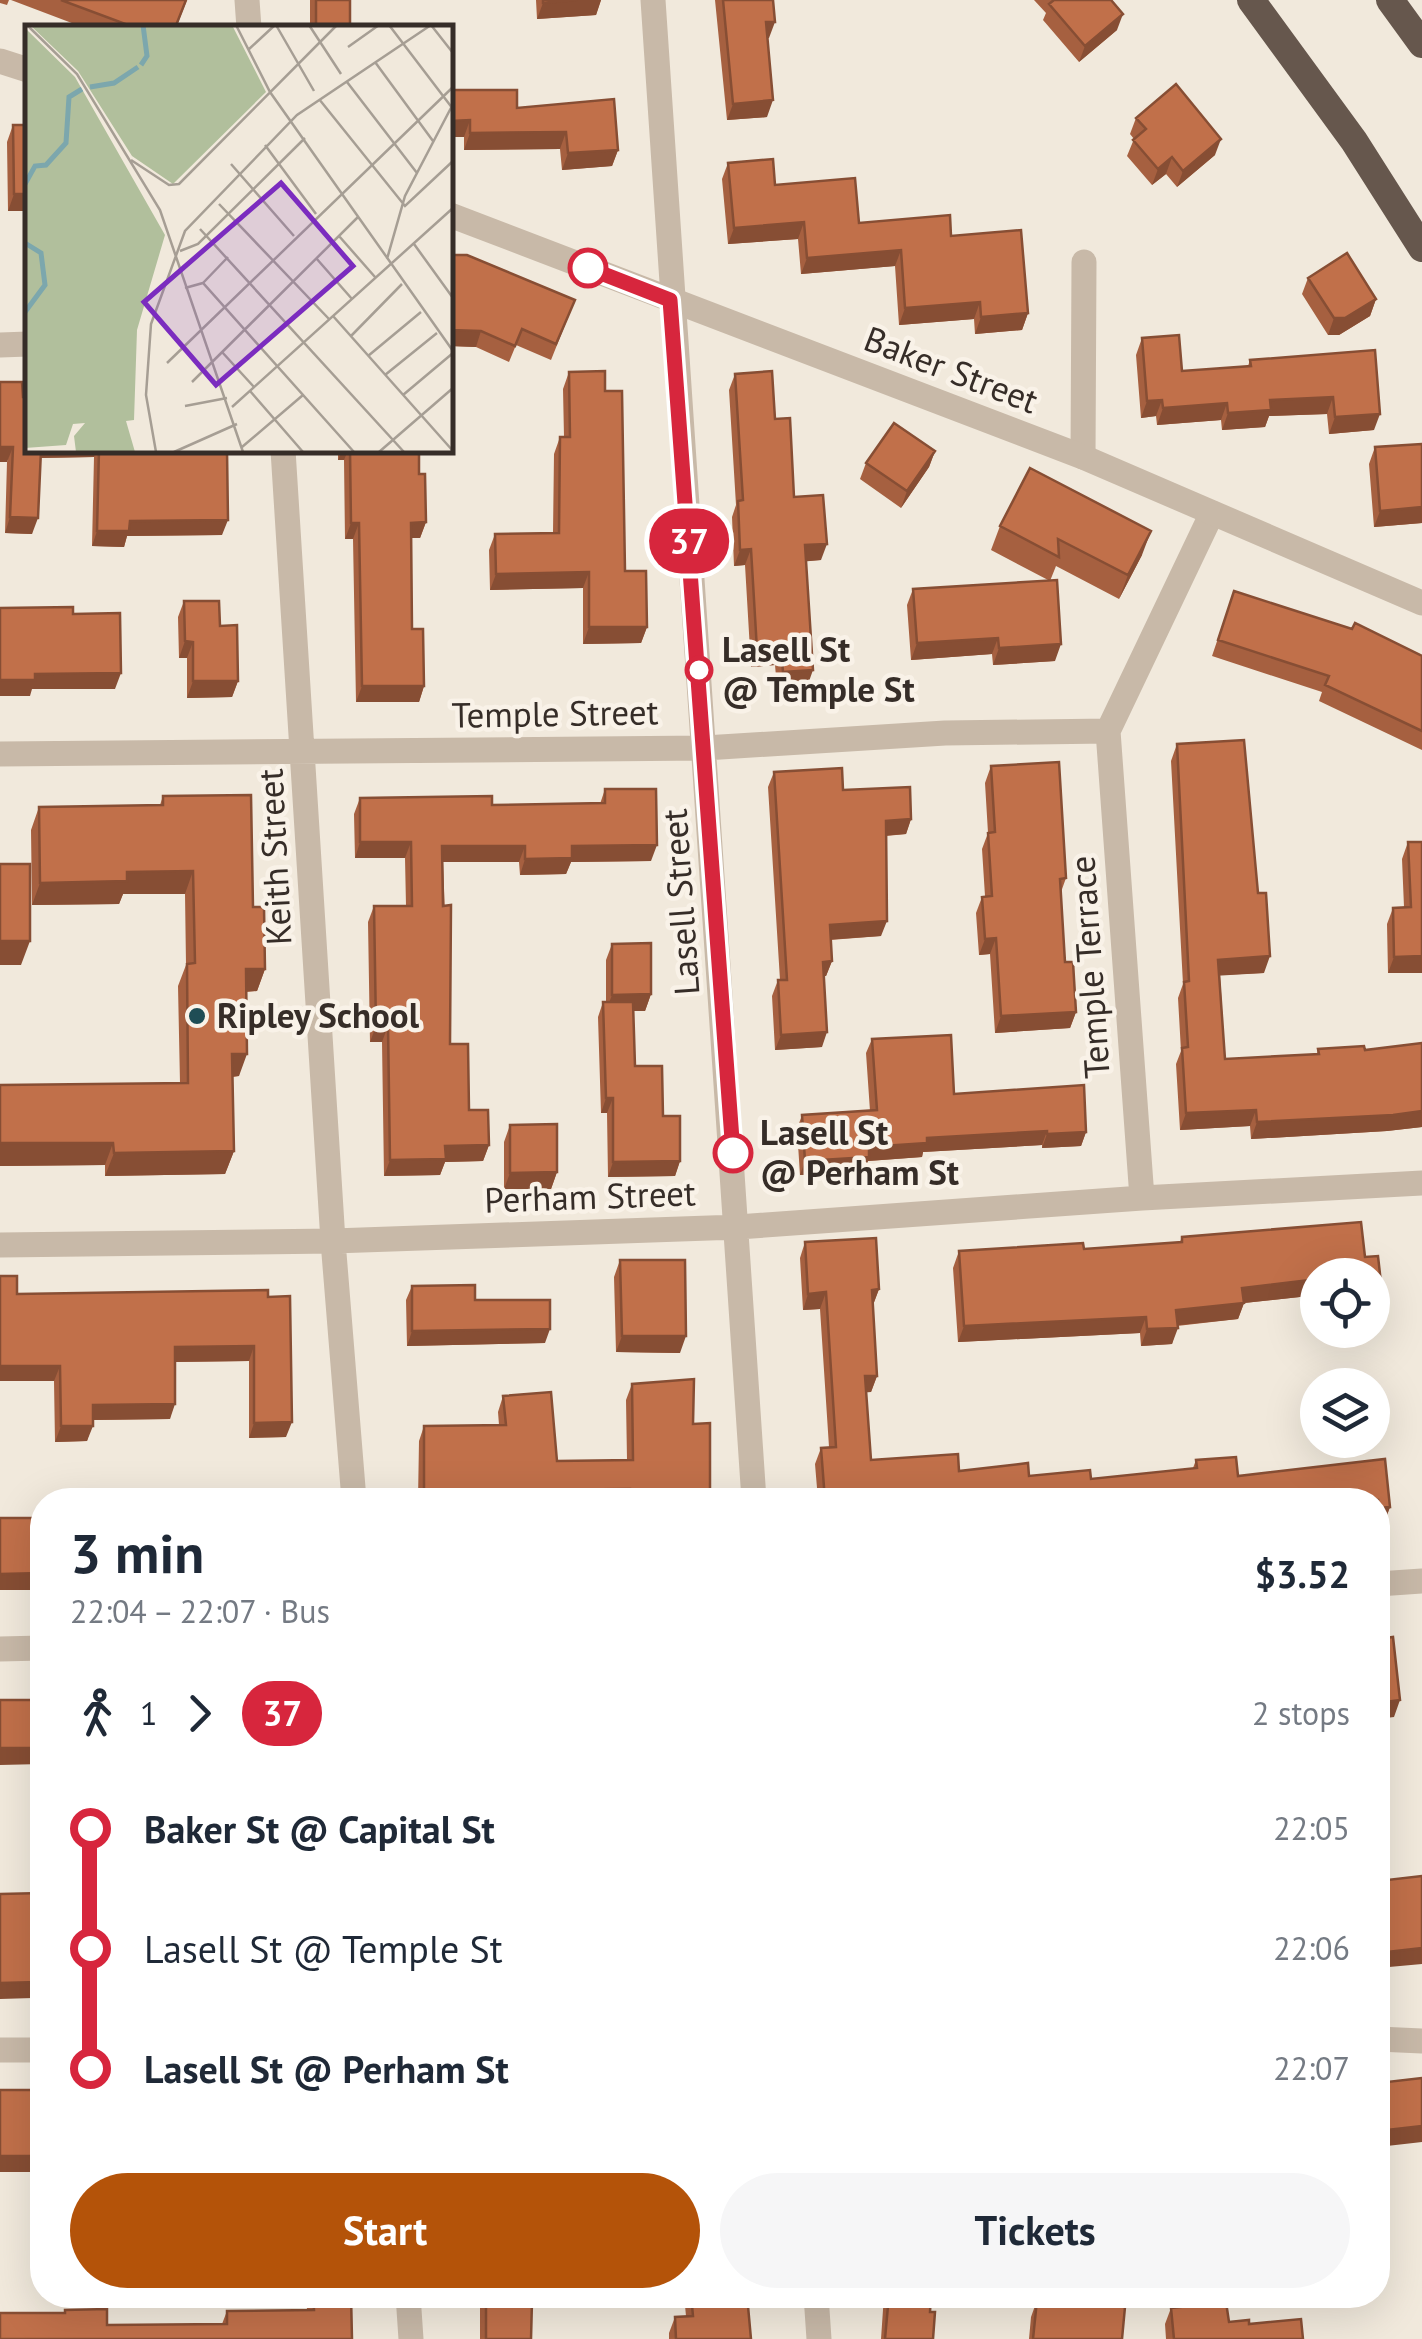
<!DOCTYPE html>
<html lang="en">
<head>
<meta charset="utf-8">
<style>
  body { margin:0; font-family:"PT Sans",sans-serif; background:#f6f6f7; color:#1f2937; height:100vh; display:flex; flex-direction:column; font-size:38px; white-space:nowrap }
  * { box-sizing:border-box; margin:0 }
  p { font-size:32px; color:#747a83 }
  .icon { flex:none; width:55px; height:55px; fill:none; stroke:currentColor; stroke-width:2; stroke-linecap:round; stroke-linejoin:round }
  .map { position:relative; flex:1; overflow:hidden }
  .side { position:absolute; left:30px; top:1488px; width:1360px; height:820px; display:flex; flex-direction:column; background:#fff; border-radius:40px; box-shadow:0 10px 40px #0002 }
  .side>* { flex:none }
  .badge { padding:0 20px; border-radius:32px; font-size:35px; line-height:65px }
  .buttons { position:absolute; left:1300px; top:1258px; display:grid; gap:20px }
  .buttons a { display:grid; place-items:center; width:90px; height:90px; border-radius:50%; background:#fff; box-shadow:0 10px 40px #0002; font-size:50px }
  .map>.badge { position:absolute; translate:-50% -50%; box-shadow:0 0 0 5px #fff }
  .legs { display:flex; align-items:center; gap:15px; height:110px; padding:0 40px; font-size:32px }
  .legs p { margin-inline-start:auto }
  .summary { display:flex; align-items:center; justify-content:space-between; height:170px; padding:0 40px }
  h1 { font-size:55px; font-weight:800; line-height:75px }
  .action { display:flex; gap:20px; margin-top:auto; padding:20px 40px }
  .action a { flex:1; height:115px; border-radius:60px; background:#b45309; color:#fff; font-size:40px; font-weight:800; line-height:115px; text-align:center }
  .action a+a { background:#f6f6f7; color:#1f2937 }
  ul { padding:0 40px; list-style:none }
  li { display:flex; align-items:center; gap:35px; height:120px; font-size:38px }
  li i { display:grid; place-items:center; width:15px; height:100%; margin:0 12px; background:currentColor }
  li i::after { content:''; width:25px; height:25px; margin:-12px; border:8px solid; border-radius:50%; background:#fff }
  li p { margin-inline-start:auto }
  li:first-child i { background:linear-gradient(#0000 50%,currentColor 0) }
  li:last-child i { background:linear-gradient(currentColor 50%,#0000 0) }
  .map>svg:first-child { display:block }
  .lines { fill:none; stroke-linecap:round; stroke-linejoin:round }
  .minor { stroke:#c8b9a8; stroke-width:25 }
  .tertiary { stroke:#c8b9a8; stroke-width:25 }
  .trunk { stroke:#66574d; stroke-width:28 }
  .wall { fill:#a66040 }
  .shaded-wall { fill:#874e34 }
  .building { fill:#c1704a; stroke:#874e34; stroke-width:2.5 }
  .line-1-casing { stroke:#fff; stroke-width:22 }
  .line-1 { stroke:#d7263d; stroke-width:15 }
  .stop-1-dot { fill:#fff; stroke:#d7263d; stroke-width:5 }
  .poi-dot { fill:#1f4d55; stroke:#f9f2e8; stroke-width:4 }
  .labels { text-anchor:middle; stroke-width:9; stroke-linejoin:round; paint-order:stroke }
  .street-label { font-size:35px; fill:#362d28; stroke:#f9f2e8 }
  .stop-label { font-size:35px; font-weight:bold; fill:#362d28; stroke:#f9f2e8; text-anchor:start }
  .poi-label { font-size:35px; font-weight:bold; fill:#362d28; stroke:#f9f2e8; text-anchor:start }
  .inset-river { fill:none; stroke:#7ca7ad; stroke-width:5 }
  .inset-road { fill:none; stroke:#a69e94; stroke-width:2.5 }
  .view { fill:#7b2cbf; fill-opacity:0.15; stroke:#7b2cbf; stroke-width:5 }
  .inset-edge { fill:none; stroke:#362d28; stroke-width:5 }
</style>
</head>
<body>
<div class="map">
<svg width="1422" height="2339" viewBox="0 0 1422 2339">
  <rect width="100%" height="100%" fill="#f1e9dc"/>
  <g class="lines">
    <path class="minor" d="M247 0 249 28
      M653 0C682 500 725 1000 754 1500
      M0 345 28 344
      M283 450 333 1241 354 1500
      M1083 457 1084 262
      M1108 731 1142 1198
      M0 754 705 748 945 733 1108 731 1212 513
      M0 1245 333 1241 738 1227 1142 1198 1422 1183
      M1378 1584 1422 1581
      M0 1649 42 1648
      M1378 2039 1422 2041
      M0 2050H42
      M408 2295 411 2339
      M816 2295 819 2339"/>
    <path class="tertiary" d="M0 61 28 70
      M450 215 1083 457 1422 603"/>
    <path class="trunk" d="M1251 0 1354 141 1422 248
      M1390 0 1422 44"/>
  </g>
  <path class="wall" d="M0 0H9L7 5 0 3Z
    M11 0H187L176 28H85Z
    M310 0H350V28H310Z
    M536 0H601L596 15 537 19Z
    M715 0H773L768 38 767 117 727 120Z
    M1034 0H1111L1117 30 1079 62 1043 20 1046 13Z
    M450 90 517 108 618 150 612 166 562 170 560 149 464 150V137H450Z
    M1136 118 1215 155 1177 187 1166 174 1152 185 1127 156 1134 139 1130 134Z
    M13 125H28V211H8L7 142Z
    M728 163 859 223 951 236 1028 313 1022 330 975 334 974 319 899 325 895 266 801 274 798 239 728 244 722 179Z
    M450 255 575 300 551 360 516 345 509 362 476 347 450 346Z
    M1308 278 1376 299 1370 316 1339 335H1328L1302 294Z
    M1142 338 1182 371 1248 366 1250 360 1375 350 1374 430 1329 434 1327 414 1269 416 1265 427 1222 430 1221 420 1157 425 1156 416 1141 418 1136 355Z
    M569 372 605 391 625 571 647 627 641 643 583 644V588L490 590 489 550 495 534 553 533 554 454 560 437H564L563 389Z
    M735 374 775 419 794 497 821 560 806 561 807 687 777 688 775 665 751 667 745 565 734 566 732 517 736 505 729 390Z
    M23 397 28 450H227L222 535 127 536 124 547 92 546 94 457 41 458 32 534 5 533 7 462Z
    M1422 444V523L1374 527 1369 464 1375 447Z
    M338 450H419V474L426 522 420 538H411L412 629 424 686 419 702H356L353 539H345L344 460H338Z
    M935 451 929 467 901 508 860 479 866 463Z
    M1000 526 1142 555 1119 599 1056 566 1050 581 1055 661 993 665 992 654 911 660 907 605 913 589 1050 581 991 550Z
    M1234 591 1422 656V750L1319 701 1322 692 1212 656Z
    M184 601 238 681 232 697 187 698V658H179L178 617Z
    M1177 744 1264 973 1220 975 1225 1059 1317 1054 1318 1049 1365 1050 1422 1043V1127L1387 1131 1251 1139 1250 1126 1180 1130 1176 1064 1181 1051 1178 998 1183 984 1171 761Z
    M991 766 1066 878 1061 892 1065 962 1076 1012 1070 1028 995 1033 990 954 979 955 976 913 982 897 985 896 982 849 988 833 985 783Z
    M774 772 843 790 911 819 906 834 886 836 881 936 830 940 832 961 826 976H824L822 1047 775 1050 772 996 778 980H780L768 787Z
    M605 789 651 861 571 862 566 874 520 875 519 862H443L450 1044 469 1110 489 1145 483 1161 445 1162 440 1175 384 1176 382 1042H370L368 922 374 906H406L405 858H355L354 814 360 798 492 805 600 804Z
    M163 796 253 907 265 969 257 991 246 992 239 1076 233 1077 234 1151 225 1174 105 1176V1165L0 1166V1085L180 1083 178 986 186 965 185 894H123L119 904 32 905 31 830 39 807 160 805Z
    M1408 842 1422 973H1388L1387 924 1393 908 1404 907 1402 859Z
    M612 944 651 994 645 1011H633L635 1066 663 1116 680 1161 675 1176 608 1177 607 1113H601L598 1017 603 1002H606V960Z
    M872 1039 954 1094 1086 1132 1081 1146 1042 1148V1145L923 1152 922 1157 868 1161 864 1172 800 1175 797 1129 802 1115 870 1111 866 1053Z
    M510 1125 557 1172 551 1189H504V1142Z
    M1361 1222 1365 1257 1378 1256 1383 1301 1377 1318H1372V1275H1318V1295L1244 1303 1238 1319 1177 1326 1172 1344 1141 1346 1140 1333 958 1342 953 1268 959 1251 1083 1243 1084 1249 1180 1242 1182 1237Z
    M876 1238 879 1289 873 1305 877 1376 871 1392H866L871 1460 958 1454 959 1471 1028 1463 1029 1476 1090 1470 1091 1479 1193 1468 1196 1460 1236 1457 1238 1476 1385 1459 1390 1507 1384 1523 1378 1524V1500H818L815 1464 821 1448 829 1447 820 1309 803 1310 800 1258 805 1242Z
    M620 1260 680 1353 616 1352 614 1277Z
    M0 1276 17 1294 268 1290 286 1437 249 1438V1361L175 1362 170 1419 93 1420 87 1441 55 1442 54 1381H0Z
    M412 1286 545 1343 407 1346 406 1300Z
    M632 1384 693 1424 710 1500H418L419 1441 424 1426 499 1425 498 1412 503 1396 557 1461 627 1460 626 1400Z
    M306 2295H351L352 2339H0L64 2313 65 2310 107 2325 222 2324 227 2311 307 2310Z
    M480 2295H527L531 2339H480Z
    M684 2295H747L751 2339H669V2333L675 2317 686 2316Z
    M884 2295H931L930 2312 933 2339H881Z
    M1037 2300 1122 2339H1029L1031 2317Z
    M1171 2308 1229 2322 1249 2324 1303 2339H1166L1165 2324Z"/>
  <path class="shaded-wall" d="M577 0H601L596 15 537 19 543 3Z
    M1123 14 1117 30 1079 62 1085 46Z
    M766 22H775L769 38 760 39Z
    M773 100 767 117 727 120 733 104Z
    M470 120 464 137H450V121Z
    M566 132 560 149 464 150 470 133Z
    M1221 139 1215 155 1177 187 1183 171Z
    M618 150 612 166 562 170 568 153Z
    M1172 157 1166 174 1152 185 1158 169Z
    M14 194H28V211H8Z
    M804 222 798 239 728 244 734 228Z
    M901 250 895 266 801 274 807 258Z
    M1376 299 1370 316 1339 335H1328L1334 318Z
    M980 302 974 319 899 325 905 308Z
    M1028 313 1022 330 975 334 981 317Z
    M450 330 481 331 476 347 450 346Z
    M1333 397 1327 414 1269 416 1265 427 1222 430 1228 413 1270 400Z
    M1162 400 1156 416 1141 418 1147 401Z
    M1227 403 1221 420 1157 425 1163 408Z
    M1380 414 1374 430 1329 434 1335 417Z
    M0 447H13L7 462H0Z
    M39 450H96L94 457 36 458Z
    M342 450H348L344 460H338Z
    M935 451 929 467 901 508 907 491Z
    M1422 507V523L1374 527 1380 511Z
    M10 517 38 518 32 534 5 533Z
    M228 520 222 535 127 536 124 547 92 546 97 531 130 521Z
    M426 522 420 538H405L411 523Z
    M351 523H359L353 539H345Z
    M1151 531 1142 555 1119 599 1128 575Z
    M827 544 821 560 799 562 805 545Z
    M751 549 745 565 734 566 740 550Z
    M589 572 583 588 490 590 496 574Z
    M589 627H647L641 643 583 644Z
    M998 638 992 654 911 660 917 643Z
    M185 641 193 642 187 658H179Z
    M1061 644 1055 661 993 665 999 648Z
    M781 648 775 665 751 667 757 650Z
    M813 670 807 687 777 688 783 672Z
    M121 673 115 689H32L30 696H0V680L35 674Z
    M193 681H238L232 697 187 698Z
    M362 686H424L419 702H356Z
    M911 819 906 834 880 836 886 821Z
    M360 842H411L405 858H355Z
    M657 845 651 861 571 862 566 874 520 875 525 859 572 846Z
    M442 846H525L519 862H437Z
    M193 871 185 894H123L119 904 32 905 40 883 127 872Z
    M887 921 881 936 824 940 830 925Z
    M996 938 990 954 979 955 985 939Z
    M0 941H30L21 965H0Z
    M1270 956 1264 973 1213 976 1218 960Z
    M1422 956V973H1388L1394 957Z
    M832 961 826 976 817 977 823 962Z
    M246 969H265L257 991 237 992Z
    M651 994 645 1011H606L612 995Z
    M1076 1012 1070 1028 995 1033 1001 1016Z
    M376 1026H388L382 1042H370Z
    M827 1032 822 1047 775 1050 781 1035Z
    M232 1054H247L239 1076 224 1077Z
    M606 1098H613L607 1113H601Z
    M1256 1110 1250 1126 1180 1130 1186 1113Z
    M1422 1111V1127L1387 1131 1251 1139 1257 1122Z
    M1047 1131 1042 1145 923 1152 922 1157 868 1161 864 1172 800 1175 805 1161 869 1147 927 1138Z
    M1086 1132 1081 1146 1042 1148 1047 1134Z
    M0 1143H113L105 1165 0 1166Z
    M489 1145 483 1161 445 1162 440 1175 384 1176 390 1160 445 1146Z
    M234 1151 225 1174 105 1176 114 1153Z
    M680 1161 675 1176 608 1177 613 1162Z
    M557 1172 551 1189H504L510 1173Z
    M1318 1279V1295L1244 1303 1238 1319 1170 1326 1176 1310 1242 1288Z
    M879 1289 873 1305 872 1290Z
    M826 1292 820 1309 803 1310 808 1294Z
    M1383 1301 1377 1318H1372V1302Z
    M1146 1317 1140 1333 958 1342 964 1326Z
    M1178 1328 1172 1344 1141 1346 1147 1329Z
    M550 1329 545 1343 407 1346 412 1331Z
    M622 1336H686L680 1353 616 1352Z
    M254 1346 249 1361 169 1362 175 1347Z
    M0 1366H60L54 1381H0Z
    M865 1376H877L871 1392 859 1393Z
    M175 1404 170 1419 87 1420 93 1405Z
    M292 1422 286 1437 249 1438 254 1423Z
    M61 1426H93L87 1441 55 1442Z
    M630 1489 625 1500H499L502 1490Z
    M1390 1507 1384 1523 1378 1524V1508Z
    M42 1573V1584H41L39 1590H0V1574Z
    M1400 1700 1394 1717 1378 1719V1703Z
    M0 1748H42V1764L0 1765Z
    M1422 1948V1964L1378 1968V1953Z
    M39 1971H42V1987H37L33 1998 0 1999V1983Z
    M1422 2126V2142L1378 2147V2131Z
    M0 2156H42V2172H0Z"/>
  <path class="building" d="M61 0H186L175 28H136Z
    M316 0H350V28H316Z
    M543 0H577L543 3Z
    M723 0H773L775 22H766L773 100 733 104Z
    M1054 0H1111L1123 14 1085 46 1049 4Z
    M1176 84 1221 139 1183 171 1172 157 1158 169 1133 140 1146 129 1136 118Z
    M450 90H517V108L614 99 618 150 568 153 566 132 470 133V120L450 121Z
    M13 125H28V194H14Z
    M773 159 775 185 855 178 859 223 950 215 951 236 1021 230 1028 313 981 317 980 302 905 308 901 250 807 258 804 222 734 228 728 163Z
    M1347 253 1376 299 1345 318H1334L1308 278Z
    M450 255H467L575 300 556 344 522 329 515 346 481 331 450 330Z
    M1179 335 1182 371 1251 366 1250 360 1375 350 1380 414 1335 417 1333 397 1270 400 1271 410 1228 413 1227 403 1163 408 1162 400 1147 401 1142 338Z
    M605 371V391H622L625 571H646L647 627H589V572L496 574 495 534 559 533 560 437H570L569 372Z
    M772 371 775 419 790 418 794 497 823 495 827 544 805 545 813 670 783 672 781 648 757 650 751 549 740 550 738 501 743 500 735 374Z
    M0 382H22L23 397H28V450H41L38 518 10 517 13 447H0Z
    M894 423 935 451 907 491 866 463Z
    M1422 444V507L1380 511 1375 447Z
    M99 450H227L228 520 130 521 129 531H97Z
    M350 450H419V474H425L426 522 411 523 412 629H423L424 686H362L359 523H351Z
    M1030 468 1151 531 1128 575 1058 539 1059 557 1000 526Z
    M1057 580 1061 644 999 648 998 638 917 643 913 589Z
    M1234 591 1352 629 1355 623 1422 656V731L1325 685 1329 676 1218 640Z
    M184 601H219L220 626 237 625 238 681H193V642L185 641Z
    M73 607V614L120 613 121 673 35 674V680H0V608Z
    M1244 740 1258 893H1266L1270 956 1218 960 1225 1059 1319 1054 1318 1049 1364 1046 1365 1050 1422 1043V1111L1393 1115 1257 1122 1256 1110 1186 1113 1182 1048 1188 1047 1184 982 1189 981 1177 744Z
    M1059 762 1066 878 1060 879 1065 962H1073L1076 1012 1001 1016 996 938 985 939 982 897 992 896 988 833 995 832 991 766Z
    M842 768 843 790 910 787 911 819 886 821 887 921 830 925 832 961 823 962 827 1032 781 1035 778 980H787L774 772Z
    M605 789H656L657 845 572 846V858L525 859V846H442L443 906 451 905 450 1044H468L469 1110H488L489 1145 445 1146 446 1159 390 1160 388 1026H376L374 906H412L411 842H360V798L492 796V805L605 803Z
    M251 795 253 907H264L265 969H246L247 1054H232L234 1151 114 1153 113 1143H0V1085L188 1083 187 964 195 963 193 871 127 872V881L40 883 39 807 163 805V796Z
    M1408 842H1422V956L1394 957 1393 908 1411 907Z
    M0 864H30V941H0Z
    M651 943V994L612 995V944Z
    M603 1002H633L635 1066H662L663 1116H680V1161L613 1162V1098H606Z
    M951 1035 954 1094 1084 1085 1086 1132 1047 1134V1131L927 1138V1143L869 1147V1157L805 1161 802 1115 877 1110 872 1039Z
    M557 1124V1172L510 1173V1125Z
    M1361 1222 1365 1257 1378 1256 1383 1301 1372 1302V1275H1318V1279L1242 1288 1244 1303 1176 1310 1178 1328 1147 1329 1146 1317 964 1326 959 1251 1083 1243 1084 1249 1182 1242V1237Z
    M876 1238 879 1289 872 1290 877 1376H865L871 1460 958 1454 959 1471 1028 1463 1029 1476 1090 1470 1091 1479 1197 1468 1196 1460 1236 1457 1238 1476 1385 1459 1390 1507 1378 1508V1500H825L821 1448 836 1447 826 1292 808 1294 805 1242Z
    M620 1260H685L686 1336H622Z
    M0 1276H17V1294L268 1290V1297L290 1296 292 1422 254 1423V1346L175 1347V1404L93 1405V1426H61L60 1366H0Z
    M475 1285V1300H550V1329L412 1331V1286Z
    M694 1379 693 1424 710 1423V1500H630V1489L502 1490V1500H424V1426L506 1425 503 1396 551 1392 557 1461 633 1460 632 1384Z
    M0 1518H42V1573L0 1574Z
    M1393 1637 1400 1700 1378 1703V1639Z
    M0 1700H42V1748H0Z
    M1422 1876V1948L1378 1953V1881Z
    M42 1893V1971H39V1982L0 1983V1894Z
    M1422 2078V2126L1378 2131V2083Z
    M0 2090H42V2156H0Z
    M313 2295H351L352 2339H0V2313H65V2310L107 2309V2325L227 2324V2311L314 2310Z
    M486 2295H527L526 2301H532L531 2339H486Z
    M691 2295H747L751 2339H676L675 2317 693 2316Z
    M889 2295H931L930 2312H935L933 2339H885Z
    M1037 2300 1125 2307 1122 2339H1033Z
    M1226 2302 1229 2322 1249 2320V2324L1301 2319 1303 2339H1174L1171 2308Z"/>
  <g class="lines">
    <defs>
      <path id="line-1" d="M588 268 670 300 733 1153"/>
    </defs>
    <use href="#line-1" class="line-1-casing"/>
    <use href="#line-1" class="line-1"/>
  </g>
  <g class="stop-1-dot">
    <circle cx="588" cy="268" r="18"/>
    <circle cx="699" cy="670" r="12"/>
    <circle cx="733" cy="1153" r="18"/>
  </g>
  <circle class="poi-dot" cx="197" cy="1016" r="10"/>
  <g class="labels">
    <g class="street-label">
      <text transform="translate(951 370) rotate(21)" y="12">Baker Street</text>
      <text transform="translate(555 714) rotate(-1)" y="12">Temple Street</text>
      <text transform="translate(275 857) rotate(-93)" y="12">Keith Street</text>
      <text transform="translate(681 902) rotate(-94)" y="12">Lasell Street</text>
      <text transform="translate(1090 967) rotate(-94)" y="12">Temple Terrace</text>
      <text transform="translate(590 1197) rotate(-2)" y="12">Perham Street</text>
    </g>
    <g class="stop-label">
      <text x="722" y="662">Lasell St<tspan x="722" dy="40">@ Temple St</tspan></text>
      <text x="760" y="1145">Lasell St<tspan x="760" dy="40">@ Perham St</tspan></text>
    </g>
    <g class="poi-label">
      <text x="217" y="1028">Ripley School</text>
    </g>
  </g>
  <g transform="translate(25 25)">
    <rect width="428" height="428" fill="#f1e9dc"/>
    <path d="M5 0H207L241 67 148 159 107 131 53 46ZM0 3 50 52 140 210 112 305 109 395 101 396 110 427H51L49 411 60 398 48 399 41 420 0 423Z" fill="#b1bf9c"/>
    <path class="inset-river" d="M116 40 122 31 118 0M65 62 89 58 113 42M0 159 10 141 21 140 41 118 44 72 57 64M0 218 16 228 20 260 0 287"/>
    <path class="inset-road" d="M2 0 52 49 135 185 218 427M211 0 245 67 428 326M251 0 289 66M284 0 316 49M364 0 428 84M406 0 428 28M323 22 354 0M223 25 250 0M350 37 408 116M322 57 392 148M294 74 380 181 428 136M240 120 291 189M106 135 144 160 154 159 312 0M206 139 269 211M194 179 304 294M175 204 379 427M314 211 350 252M389 219 428 273M155 226 173 219 280 113M291 233 327 274M362 234 380 171 428 79M178 258 203 232M160 263 178 258 329 427M308 291 428 426M326 311 377 259M197 327 229 362M343 331 396 287M142 338 428 62M360 350 412 308M167 357 333 192M225 366 278 427M378 370 428 328M160 381 202 373M207 382 428 183M217 422 278 370M131 427 121 370 126 299 160 206 272 90 406 0M149 427 212 399M354 427 428 363"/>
    <path class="view" d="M256 158 328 241 191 360 119 277Z"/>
    <rect width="428" height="428" class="inset-edge"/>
  </g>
</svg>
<div class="buttons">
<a><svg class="icon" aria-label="locate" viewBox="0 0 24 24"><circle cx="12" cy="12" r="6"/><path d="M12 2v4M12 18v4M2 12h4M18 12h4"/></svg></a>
<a><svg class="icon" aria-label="layers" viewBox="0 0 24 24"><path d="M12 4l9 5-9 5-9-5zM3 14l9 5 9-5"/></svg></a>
</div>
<b class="badge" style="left:689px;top:541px;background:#d7263d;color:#fff">37</b>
<section class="side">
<div class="summary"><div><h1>3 min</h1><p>22:04 – 22:07 · Bus</p></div><b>$3.52</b></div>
<div class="legs"><svg class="icon" aria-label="walk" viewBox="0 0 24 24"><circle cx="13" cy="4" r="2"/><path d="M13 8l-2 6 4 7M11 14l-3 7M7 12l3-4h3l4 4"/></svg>1<svg class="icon" aria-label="forward" viewBox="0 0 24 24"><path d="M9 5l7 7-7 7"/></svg><b class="badge" style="background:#d7263d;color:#fff">37</b><p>2 stops</p></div>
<ul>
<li><i style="color:#d7263d"></i><b>Baker St @ Capital St</b><p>22:05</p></li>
<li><i style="color:#d7263d"></i><span>Lasell St @ Temple St</span><p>22:06</p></li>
<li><i style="color:#d7263d"></i><b>Lasell St @ Perham St</b><p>22:07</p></li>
</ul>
<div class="action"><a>Start</a><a>Tickets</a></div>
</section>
</div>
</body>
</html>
